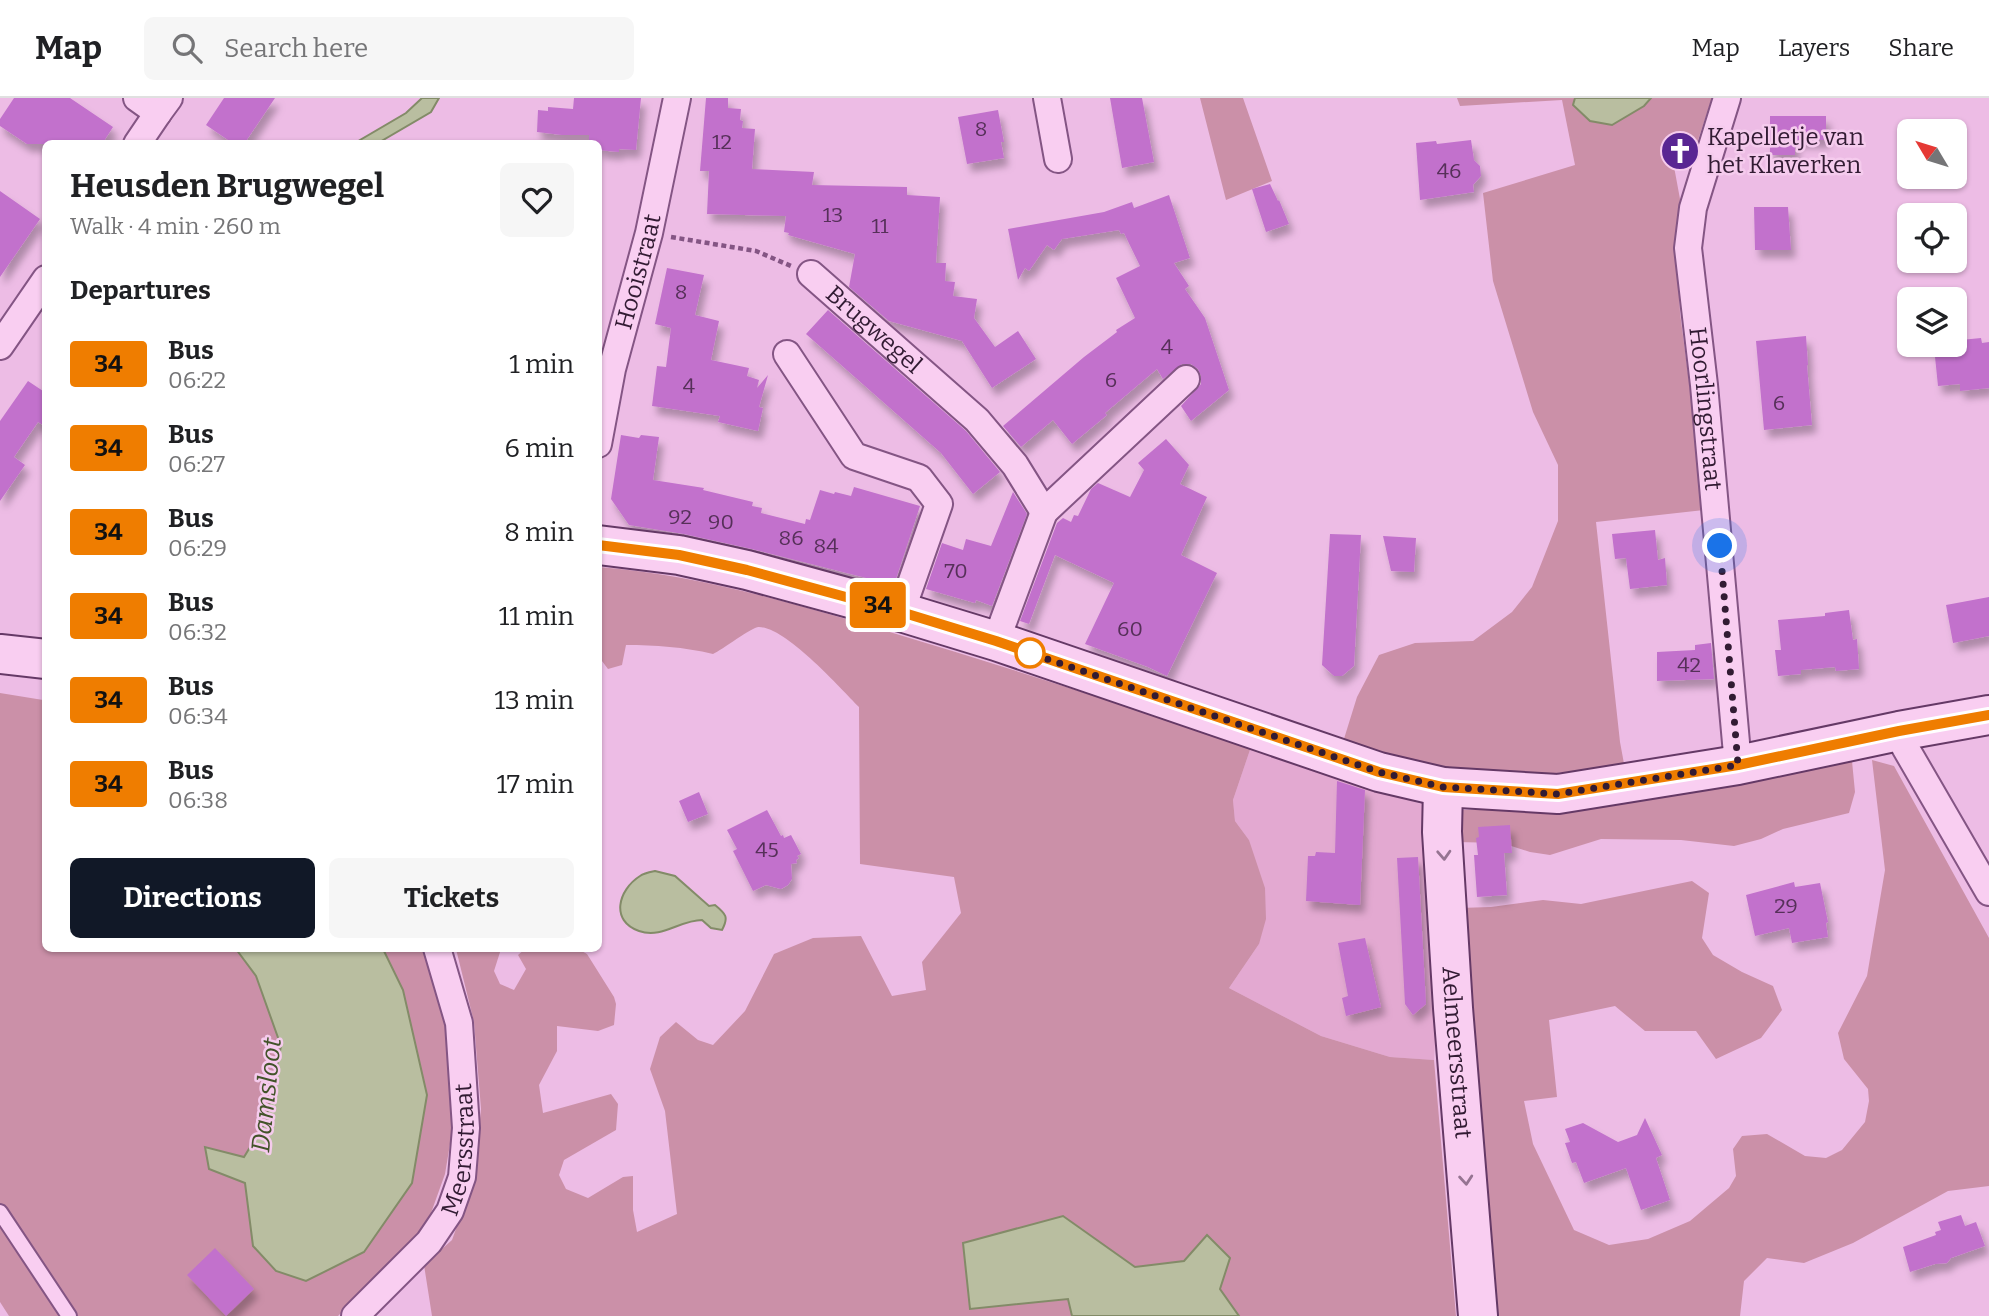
<!DOCTYPE html>
<html lang="en">
<head>
<meta charset="utf-8">
<style>
  body { margin:0; font-family:Bitter,serif; background:#f6f6f6; color:#202124; height:100vh; display:flex; flex-direction:column; font-size:26px; white-space:nowrap }
  * { box-sizing:border-box; margin:0 }
  p { font-size:23px; color:#757577 }
  .icon { flex:none; width:38px; height:38px; fill:none; stroke:currentColor; stroke-width:2; stroke-linecap:round; stroke-linejoin:round }
  .map { position:relative; flex:1; overflow:hidden }
  .drawer { position:absolute; left:42px; top:42px; width:560px; height:812px; display:flex; flex-direction:column; background:#fff; border-radius:10px; box-shadow:0 2px 5px #0004 }
  .drawer>* { flex:none }
  .badge { padding:0 14px; border-radius:5px; font-size:24px; line-height:46px }
  .needle { width:46px; rotate:308deg }
  .controls { position:absolute; left:1897px; top:21px; display:grid; gap:14px }
  .controls a { display:grid; place-items:center; width:70px; height:70px; border-radius:10px; background:#fff; box-shadow:0 2px 5px #0004; font-size:35px }
  .you { position:absolute; width:35px; height:35px; margin:-18px; border:5px solid #fff; border-radius:50%; background:#1a73e8; box-shadow:0 0 0 10px #1a73e833 }
  .map>.badge { position:absolute; translate:-50% -50%; box-shadow:0 0 0 4px #fff }
  h2 { padding:0 28px; font-size:26px; line-height:63px }
  .round { display:grid; place-items:center; flex:none; width:74px; height:74px; border-radius:10px; background:#f6f6f6 }
  .head { display:flex; align-items:center; justify-content:space-between; height:119px; padding:0 28px }
  h1 { font-size:33px; font-weight:700; line-height:52px }
  .cta { display:flex; gap:14px; margin-top:auto; padding:14px 28px }
  .cta a { flex:1; height:80px; border-radius:10px; background:#111827; color:#fff; font-size:28px; font-weight:700; line-height:80px; text-align:center }
  .cta a+a { background:#f6f6f6; color:#202124 }
  ul { padding:0; list-style:none }
  li { display:flex; align-items:center; gap:21px; height:84px; padding:0 28px }
  li div { flex:1 }
  li b { display:block; font-size:26px }
  li em { font-style:normal }
  li .badge { min-width:77px; font-weight:700; text-align:center }
  header { display:flex; align-items:center; gap:42px; box-sizing:border-box; height:98px; padding:0 35px; background:#fff; border-bottom:2px solid #e0e0e0 }
  header strong { font-size:33px }
  nav { display:flex; gap:38px; margin-inline-start:auto; font-size:24px }
  .search { width:490px; height:63px; background:#f6f6f6; display:flex; align-items:center; gap:18px; box-sizing:border-box; padding:0 24px; border-radius:10px; color:#757577; font-size:26px }
  .map>svg:first-child { display:block }
  .farmland { fill:#e3a9d1 }
  .green { fill:#cb90a8 }
  .water { fill:#b9bea0; stroke:#838b68; stroke-width:2 }
  .building { fill:#c271cc; filter:url(#shadow) }
  .lines { fill:none; stroke-linecap:round; stroke-linejoin:round }
  .lane-casing { stroke:#845584; stroke-width:18 }
  .street-casing { stroke:#845584; stroke-width:30 }
  .secondary-casing { stroke:#653966; stroke-width:42 }
  .path { stroke:#845584; stroke-width:4.5; stroke-dasharray:5 3.5; stroke-linecap:butt }
  .lane { stroke:#f9cef1; stroke-width:14 }
  .street { stroke:#f9cef1; stroke-width:26 }
  .secondary { stroke:#f9cef1; stroke-width:38 }
  .oneway { stroke:#967492 }
  .line-casing { stroke:#fff; stroke-width:16 }
  .line { stroke:#ef7d00; stroke-width:10 }
  .walk { stroke:#321b33; stroke-width:7; stroke-dasharray:0 12.6 }
  .stop-dot { fill:#fff; stroke:#ef7d00; stroke-width:3.5 }
  .labels { text-anchor:middle; stroke-width:5; stroke-linejoin:round; paint-order:stroke }
  .number-label { font-size:21px; fill:#563059 }
  .poi-label { font-size:24px; fill:#321b33; stroke:#f5cbed; text-anchor:start }
  .street-label { font-size:24px; fill:#321b33; stroke:#f5cbed }
  .water-label { font-size:26px; font-style:italic; fill:#425329; stroke:#f5cbed }
</style>
</head>
<body>
<header>
<strong>Map</strong>
<div class="search"><svg class="icon" aria-label="search" viewBox="0 0 24 24"><circle cx="10" cy="10" r="6"/><path d="M15 15l6 6"/></svg>Search here</div>
<nav><a>Map</a><a>Layers</a><a>Share</a></nav>
</header>
<div class="map">
<svg width="1989" height="1218" viewBox="0 0 1989 1218">
  <defs>
    <filter id="shadow"><feDropShadow dx="4.5" dy="8" stdDeviation="3.5" flood-color="#0004"/></filter>
  </defs>
  <rect width="100%" height="100%" fill="#edbce5"/>
  <path class="farmland" d="M1251 649 1424 707 1437 905 1434 962 1390 959 1321 938 1229 890 1259 846 1249 742 1235 723 1233 702Z"/>
  <path class="green" d="M1200 0H1243L1272 83 1226 102Z
    M1457 0H1575L1574 8H1643L1651 0H1712L1692 60 1688 56 1686 41 1681 38 1674 39 1670 47 1680 101 1677 147 1680 215 1695 329 1704 412 1596 424 1620 644 1625 671 1503 678 1445 670 1343 644 1357 599 1379 557 1415 545 1473 543 1512 514 1532 489 1558 423V367L1533 314 1493 183 1483 95 1575 67 1562 2 1460 8Z
    M599 469C699 477 797 506 893 535 1013 571 1132 610 1251 649L1233 702 1235 723 1249 742 1265 790 1266 821 1259 846 1229 890 1321 938 1390 959 1434 962 1456 1218H1239L1220 1191 1207 1137 1184 1163 1135 1169 1063 1118 970 1211 1068 1201 1072 1218H432L424 1167 452 1142 474 1081 481 1011 474 924 456 851H501L494 873 500 886 514 892 526 871 518 857 525 851H578L587 856 614 899 616 906 614 927 598 933 557 928V953L539 987 543 1015 611 996 618 1006 616 1032 564 1062 559 1077 566 1091 588 1100 623 1079 633 1078V1112L637 1134 677 1116 665 1013 650 971 660 939 676 924 698 942 713 947 745 913 774 856 813 840 861 838 892 898 926 892 922 864 961 815 954 779 860 766 859 609C839 589 787 530 759 529 753 528 722 552 713 556 684 549 655 547 626 547L622 567 608 571 599 559Z
    M0 595 43 602 45 614 46 850 236 851 256 878 281 948 266 1023 244 1059 205 1050 209 1071 245 1085 253 1148 403 892 383 851H428L446 917 453 1028 445 1076 431 1115 416 1140 338 1218H9L0 1204Z
    M1872 662 1894 668 1989 840V1088L1948 1093 1853 1145 1804 1165 1767 1160 1744 1183 1740 1218H1494L1459 810 1491 809 1543 802 1581 806 1692 783 1709 795 1702 840 1713 857 1742 874 1773 888 1782 912 1761 940 1716 961 1696 933H1645L1615 908 1549 922 1557 999 1524 1003 1533 1046 1574 1132 1609 1147 1648 1141 1690 1123 1729 1090 1736 1078 1733 1051 1742 1038 1767 1036 1805 1058 1826 1060 1842 1052 1865 1024 1869 1003 1868 991 1844 961 1838 935 1867 878 1885 772Z
    M1852 663 1855 694 1849 715 1783 731 1761 741 1734 748 1681 742 1601 741 1550 757 1530 754 1502 745 1456 744 1454 712 1572 711Z"/>
  <path class="water" d="M422 0H439L431 14 378 45H355L406 15Z
    M1575 0H1651L1644 8 1612 27 1590 23 1573 7Z
    M655 773 675 778 709 808 715 807C726 816 729 819 722 832L711 830 702 822C680 822 662 841 639 833 610 823 618 792 640 778 644 775 650 774 655 773Z
    M236 851H383L403 892 427 997 412 1085 364 1154 306 1183 276 1173 253 1148 245 1085 209 1071 205 1049 244 1059 266 1023 281 948 256 878Z
    M1063 1118 1135 1169 1184 1163 1207 1137 1230 1160 1220 1191 1239 1218H1072L1068 1201 970 1211 963 1145Z"/>
  <path class="building" d="M14 0H70L113 29 102 46H27L0 28V21Z
    M224 0H275L244 46H234L206 27Z
    M574 0H641L636 52 619 51V54L598 52V46H589V37H562L537 34 538 12 548 13V9L573 11Z
    M706 0H728V10L741 11 740 22 743 23 742 30 755 31 752 71 814 74 812 87 907 89V97L940 99 936 165H946L945 183 955 184 953 198 977 201 974 220 995 249 1018 233 1036 261 992 290 962 243 889 223 849 189 855 156 788 137 789 135 784 134 786 118 707 116 709 73H700Z
    M1110 0H1142L1154 64 1122 70Z
    M998 12 1004 44H1001L1004 60 967 66 958 19Z
    M1770 18H1826V42H1795V57H1770Z
    M1471 42 1474 62 1480 68 1481 78 1473 87 1474 94 1420 102 1416 45 1436 43 1437 46Z
    M1270 86 1278 103 1279 102 1289 126 1266 134 1252 91Z
    M0 93 40 121 0 179Z
    M1169 97 1190 160 1174 165 1189 188 1185 191 1205 220 1229 292 1191 323 1181 308 1201 286V278L1198 271 1191 266H1182L1163 281 1157 271 1105 315 1107 317 1072 346 1053 322 1021 349 1003 328 1084 259 1117 234 1116 232 1135 220 1116 180 1140 168 1124 135 1121 136 1119 132 1062 141 1054 152 1047 147 1029 173 1025 170 1018 182 1008 131 1104 114 1132 104 1134 110Z
    M1754 109H1788L1791 152H1755Z
    M667 170 704 177 695 217 719 223 711 262 749 270 747 278 759 282 757 290 768 277 759 309 763 310 758 333 718 324 720 318 652 308 657 268 666 269 671 230 655 226Z
    M828 212 966 333 1000 374 973 396 941 355 806 236Z
    M1806 238 1808 267H1807L1812 327 1764 332 1756 243Z
    M1981 240 1982 245 1989 244V290L1960 293V286L1938 288 1934 249 1961 247V242Z
    M28 283 46 295V329L38 324 14 359 25 367 0 403V323Z
    M621 337 639 340 641 337 659 339 653 382 704 390 703 392 753 404 752 408 762 410 761 415 805 426 806 421 810 422 820 392 834 396 835 394 851 398 854 389 920 408 894 487 752 451 684 436 629 427 611 401Z
    M1166 341 1189 367 1180 386 1207 399 1181 457 1217 475 1167 578 1148 569 1085 546 1114 485 1055 457 1029 526 1020 523 1057 425 1063 420 1071 424 1074 417 1078 418 1091 391 1098 385 1130 399 1144 372 1138 365Z
    M1013 394 1027 416 992 508 976 502 975 505 926 491 942 445 963 452 966 441 991 448Z
    M1655 432 1658 462 1665 460 1667 487 1630 491 1626 460 1615 461 1612 436Z
    M1330 436 1361 437 1354 568 1342 578H1334L1322 567Z
    M1383 438 1416 440 1414 474 1391 473Z
    M1989 499V538L1953 545 1946 507Z
    M1849 512 1853 542 1857 541 1859 571 1836 573 1835 569 1801 572V576L1778 578 1775 552H1781L1778 522 1825 518V515Z
    M1711 545 1714 581 1657 583V554L1695 552V547Z
    M1337 683 1365 692 1360 807 1306 803 1308 758H1315L1316 754 1335 755Z
    M699 694 708 716 688 724 679 703Z
    M767 712 781 738 783 737 784 740 791 737 801 756 797 758 799 760 796 762 797 765 791 766 792 781 788 787 781 791 766 787 753 793 733 753 737 751 727 732Z
    M1510 727 1512 755H1504L1507 797 1477 799 1474 757H1478L1476 740 1479 739 1478 729Z
    M1418 759 1426 906 1413 917 1405 906 1397 760Z
    M1794 784 1795 789 1820 785 1828 824 1826 825 1828 839 1792 845 1789 830 1755 838 1746 797Z
    M1365 840 1381 909 1346 918 1342 900 1348 898 1338 845Z
    M1645 1020 1662 1057 1656 1060 1670 1102 1641 1112 1626 1070 1584 1085 1576 1064 1572 1065 1565 1045 1570 1044 1565 1031 1583 1025 1618 1044 1637 1037Z
    M1961 1117 1965 1128 1976 1124 1985 1148 1951 1160 1947 1165 1935 1166 1910 1174 1903 1149 1936 1137 1935 1134 1941 1132 1938 1124Z
    M215 1150 254 1191 226 1218 187 1177Z"/>
  <g class="lines">
    <defs>
      <path id="lane" d="M0 1114 69 1218"/>
      <g id="street">
        <path d="M137 0 158 15 169 0"/>
        <path d="M1047 0 1058 61"/>
        <path id="s1" d="M1727 0 1693 110 1688 150 1704 287 1738 667"/>
        <path d="M137 46 158 15"/>
        <path id="s2" d="M811 176 977 322 1015 367 1044 414 1186 281"/>
        <path d="M0 248 46 181"/>
        <path d="M787 256 854 358 919 380 939 406 901 514"/>
        <path id="s3" d="M598 346 612 271 649 135 677 0"/>
        <path d="M996 543 1044 414"/>
        <path d="M1899 633 1905 649 1989 794"/>
        <path id="s4" d="M355 1218 429 1144 450 1113 462 1079 466 1030 459 925 437 850"/>
      </g>
      <g id="secondary">
        <path d="M598 447 679 457 747 472 901 514 996 543 1379 674 1443 689 1558 696 1738 667 1899 633 1989 617"/>
        <path d="M0 556 46 561"/>
        <path id="s5" d="M1443 689 1442 734 1453 910 1478 1218"/>
      </g>
    </defs>
    <use href="#lane" class="lane-casing"/>
    <use href="#street" class="street-casing"/>
    <use href="#secondary" class="secondary-casing"/>
    <path class="path" d="M671 139 756 153 791 168"/>
    <use href="#lane" class="lane"/>
    <use href="#street" class="street"/>
    <use href="#secondary" class="secondary"/>
  </g>
  <defs><path id="oneway-chevron" d="M-2-3.5L2.5 0L-2 3.5" fill="none" stroke-width="1.6" stroke-linecap="round" stroke-linejoin="round" transform="scale(1.75)"/></defs>
  <g class="oneway">
    <use href="#oneway-chevron" transform="translate(1444 757) rotate(87)"/>
    <use href="#oneway-chevron" transform="translate(1466 1082) rotate(85)"/>
  </g>
  <g class="lines">
    <defs>
      <path id="line" d="M598 447 679 457 747 472 901 514 996 543 1379 674 1443 689 1558 696 1738 667 1899 633 1989 617"/>
    </defs>
    <use href="#line" class="line-casing"/>
    <use href="#line" class="line"/>
    <path class="walk" d="M1030 555 1021 552 1379 674 1443 689 1558 696 1738 667 1720 448"/>
  </g>
  <defs>
    <symbol id="church-disc" viewBox="-11 -11 22 22"><circle r="9.5" fill="#592693" stroke="#f5cbed"/><path d="M-1.2-6h2.4v3.5h3.3v2.4h-3.3V6h-2.4V-.1h-3.3v-2.4h3.3Z" fill="#fff"/></symbol>
  </defs>
  <g fill-rule="evenodd">
    <use href="#church-disc" x="1658" y="31" width="44" height="44"/>
  </g>
  <circle class="stop-dot" cx="1030" cy="555" r="14"/>
  <g class="labels">
    <g class="number-label">
      <text x="981" y="38">8</text>
      <text x="722" y="51">12</text>
      <text x="1449" y="80">46</text>
      <text x="833" y="124">13</text>
      <text x="880" y="135">11</text>
      <text x="681" y="201">8</text>
      <text x="1167" y="256">4</text>
      <text x="1111" y="289">6</text>
      <text x="689" y="295">4</text>
      <text x="1779" y="312">6</text>
      <text x="680" y="426">92</text>
      <text x="721" y="431">90</text>
      <text x="791" y="447">86</text>
      <text x="826" y="455">84</text>
      <text x="956" y="480">70</text>
      <text x="1130" y="538">60</text>
      <text x="1689" y="574">42</text>
      <text x="767" y="759">45</text>
      <text x="1786" y="815">29</text>
    </g>
    <g class="poi-label">
      <text x="1707" y="47">Kapelletje van<tspan x="1707" dy="28">het Klaverken</tspan></text>
    </g>
    <g class="street-label">
      <text dy="8" stroke="none"><textPath href="#s3" startOffset="177">Hooistraat</textPath></text>
      <text dy="8" stroke="none"><textPath href="#s2" startOffset="84">Brugwegel</textPath></text>
      <text dy="8" stroke="none"><textPath href="#s1" startOffset="317">Hoorlingstraat</textPath></text>
      <text dy="8" stroke="none"><textPath href="#s5" startOffset="266">Aelmeersstraat</textPath></text>
      <text dy="8" stroke="none"><textPath href="#s4" startOffset="205">Meersstraat</textPath></text>
    </g>
    <g class="water-label">
      <text transform="translate(266 997) rotate(-84)" y="9">Damsloot</text>
    </g>
  </g>
</svg>
<div class="controls">
<a><svg class="needle" viewBox="-14 -14 28 28"><path d="M0-13l5 13h-10z" fill="#e53935"/><path d="M0 13l5-13h-10z" fill="#757577"/></svg></a>
<a><svg class="icon" aria-label="locate" viewBox="0 0 24 24"><circle cx="12" cy="12" r="6"/><path d="M12 2v4M12 18v4M2 12h4M18 12h4"/></svg></a>
<a><svg class="icon" aria-label="layers" viewBox="0 0 24 24"><path d="M12 4l9 5-9 5-9-5zM3 14l9 5 9-5"/></svg></a>
</div>
<div class="you" style="left:1720px;top:448px"></div>
<b class="badge" style="left:878px;top:507px;background:#ef7d00;color:#111">34</b>
<section class="drawer">
<div class="head"><div><h1>Heusden Brugwegel</h1><p>Walk · 4 min · 260 m</p></div><a class="round"><svg class="icon" aria-label="heart" viewBox="0 0 24 24"><path d="M12 20l-8-8c-3-5 5-10 8-4 3-6 11-1 8 4z"/></svg></a></div>
<h2>Departures</h2>
<ul>
<li><span class="badge" style="background:#ef7d00;color:#111">34</span><div><b>Bus</b><p>06:22</p></div><em>1 min</em></li>
<li><span class="badge" style="background:#ef7d00;color:#111">34</span><div><b>Bus</b><p>06:27</p></div><em>6 min</em></li>
<li><span class="badge" style="background:#ef7d00;color:#111">34</span><div><b>Bus</b><p>06:29</p></div><em>8 min</em></li>
<li><span class="badge" style="background:#ef7d00;color:#111">34</span><div><b>Bus</b><p>06:32</p></div><em>11 min</em></li>
<li><span class="badge" style="background:#ef7d00;color:#111">34</span><div><b>Bus</b><p>06:34</p></div><em>13 min</em></li>
<li><span class="badge" style="background:#ef7d00;color:#111">34</span><div><b>Bus</b><p>06:38</p></div><em>17 min</em></li>
</ul>
<div class="cta"><a>Directions</a><a>Tickets</a></div>
</section>
</div>
</body>
</html>
